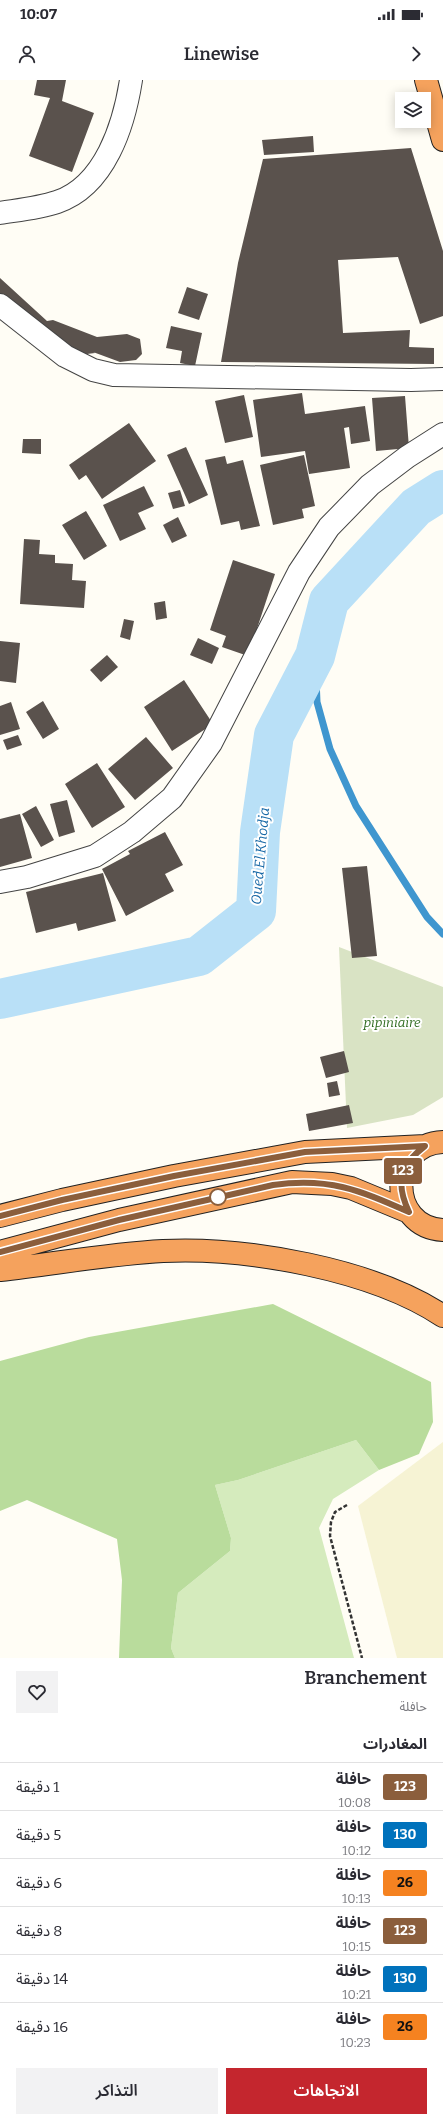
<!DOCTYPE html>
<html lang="ar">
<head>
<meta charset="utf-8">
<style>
  body { margin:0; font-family:Bitter,"Noto Sans Arabic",serif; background:#f2f2f3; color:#2b2b33; direction:rtl; height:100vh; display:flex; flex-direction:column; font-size:15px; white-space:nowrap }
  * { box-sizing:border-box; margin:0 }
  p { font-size:13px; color:#7c7c81 }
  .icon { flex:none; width:22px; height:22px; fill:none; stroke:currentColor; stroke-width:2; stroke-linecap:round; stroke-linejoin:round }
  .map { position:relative; height:1578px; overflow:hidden; direction:ltr }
  .sheet { display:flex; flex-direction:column; background:#fff; flex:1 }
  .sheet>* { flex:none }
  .badge { padding:0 8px; border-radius:3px; font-size:14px; line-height:26px }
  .tools { position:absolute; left:395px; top:12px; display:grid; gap:8px }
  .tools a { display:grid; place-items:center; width:36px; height:36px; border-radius:0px; background:#fff; box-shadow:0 2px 10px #0003; font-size:20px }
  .map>.badge { position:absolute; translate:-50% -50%; box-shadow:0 0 0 2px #fff }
  h2 { padding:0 16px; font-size:15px; line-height:36px }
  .round { display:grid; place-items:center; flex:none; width:42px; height:42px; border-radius:0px; background:#f2f2f3 }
  .overview { display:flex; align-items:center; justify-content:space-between; height:68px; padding:0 16px }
  h1 { font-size:19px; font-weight:600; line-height:30px }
  .primary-button { display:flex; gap:8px; margin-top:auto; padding:8px 16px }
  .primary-button a { flex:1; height:46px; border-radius:0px; background:#c4262e; color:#fff; font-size:16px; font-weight:600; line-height:46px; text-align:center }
  .primary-button a+a { background:#f2f2f3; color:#2b2b33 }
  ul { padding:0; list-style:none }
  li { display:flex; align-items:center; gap:12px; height:48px; padding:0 16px; border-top:1px solid #e1e1e2 }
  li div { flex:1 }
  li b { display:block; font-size:15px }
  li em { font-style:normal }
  li .badge { min-width:44px; font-weight:700; text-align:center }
  .status { display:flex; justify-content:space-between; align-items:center; height:28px; padding:0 20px; background:#fff; direction:ltr }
  .status svg { height:11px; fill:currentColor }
  header { display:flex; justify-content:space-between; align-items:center; height:52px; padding:0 16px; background:#fff; font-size:18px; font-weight:600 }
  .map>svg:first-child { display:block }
  .farmland { fill:#f6f3d4 }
  .green { fill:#d5ebbd }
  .forest { fill:#b9dc9c }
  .cemetery { fill:#d9e3c4 }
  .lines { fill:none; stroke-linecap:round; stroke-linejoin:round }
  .stream { stroke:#3f96cf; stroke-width:7 }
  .river { stroke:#b9e0f7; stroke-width:40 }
  .building { fill:#5a524d }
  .minor-casing { stroke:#444; stroke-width:24 }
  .highway-casing { stroke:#222; stroke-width:24 }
  .path { stroke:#333; stroke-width:2.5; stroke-dasharray:4 2; stroke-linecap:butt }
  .minor { stroke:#fff; stroke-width:22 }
  .highway { stroke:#f5a25d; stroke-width:22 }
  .line-casing { stroke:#fff; stroke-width:9 }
  .line { stroke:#8b5e3c; stroke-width:6 }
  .stop-dot { fill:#fff; stroke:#8b5e3c; stroke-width:2 }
  .labels { text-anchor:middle; stroke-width:4; stroke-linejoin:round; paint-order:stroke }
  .park-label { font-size:13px; font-style:italic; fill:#2f6b1f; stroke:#fff }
  .water-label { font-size:14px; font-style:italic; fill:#1768a6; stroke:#fff }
</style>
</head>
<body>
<div class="status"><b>10:07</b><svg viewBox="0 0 49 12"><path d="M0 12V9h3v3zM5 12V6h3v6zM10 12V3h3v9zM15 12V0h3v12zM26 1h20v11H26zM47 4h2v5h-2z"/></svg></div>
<header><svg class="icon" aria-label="forward" viewBox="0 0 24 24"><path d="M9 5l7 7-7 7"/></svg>Linewise<svg class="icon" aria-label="person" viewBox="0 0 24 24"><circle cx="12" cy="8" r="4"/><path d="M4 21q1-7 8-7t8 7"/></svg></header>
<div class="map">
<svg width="443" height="1578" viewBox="0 0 443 1578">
  <rect width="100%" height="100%" fill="#fffdf5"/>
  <path class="farmland" d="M443 1362V1578H397L358 1426Z"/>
  <path class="green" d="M356 1360 379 1390 333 1419 319 1448 354 1578H175L171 1568 178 1513 230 1471 231 1458 215 1405 238 1400Z"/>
  <path class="forest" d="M273 1224 431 1302 433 1342 419 1374 379 1390 356 1360 238 1400 215 1405 231 1458 230 1471 178 1513 171 1568 175 1578H119L122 1500 117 1459 27 1420 0 1431V1281L89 1257Z"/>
  <path class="cemetery" d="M339 867 443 907V1017L413 1035 347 1048Z"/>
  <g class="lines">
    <path class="stream" d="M315 576 317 622 330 669 356 726 427 837 443 854"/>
    <path class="river" d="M0 919 199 876 256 831 260 752 274 655 315 576 329 521 416 427 443 410"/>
  </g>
  <path class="building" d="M37 0H66L62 21 94 33 72 92 29 76 50 18 34 15Z
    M313 56 314 72 264 75 262 60Z
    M411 68 443 171V236L420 244 398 177 338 180 343 253 410 250 409 267 434 268V284L221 282 238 183 263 79Z
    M0 198 47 241 53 240 97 257 127 254 140 259 142 274 136 280 120 282 93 272 95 273 79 275 0 221Z
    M187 207 208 214 199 240 178 233Z
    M171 246 202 253 195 286 180 283 182 271 166 268Z
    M302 313 305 334 365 326 370 361 351 364 349 347 344 348 350 388 309 394 305 371 261 377 253 320Z
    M244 315 253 357 225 363 215 321Z
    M405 316 409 368 376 371 372 318Z
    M129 343 156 381 102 419 86 395 79 400 69 385Z
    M23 359H41V374L22 373Z
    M186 367 208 415 189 424 167 375Z
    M304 375 315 426 302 429 304 438 273 445 260 385Z
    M225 376 227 384 243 380 260 446 241 450 239 441 221 445 205 380Z
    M144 406 154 426 138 433 146 449 120 461 103 425Z
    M180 410 185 426 173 429 168 413Z
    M86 431 107 466 84 480 62 445Z
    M178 437 187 456 172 463 163 445Z
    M24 459 40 460 39 474 55 475V483L73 484 72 500 86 501 84 528 20 524Z
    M233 480 275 494 248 576 222 567 226 556 210 550Z
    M165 521 167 538 156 540 154 523Z
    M124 539 134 541 130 560 120 557Z
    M198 558 219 568 212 584 190 575Z
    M0 561 20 563 16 603 0 601Z
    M107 575 118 587 101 602 90 590Z
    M184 600 213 644 172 671 144 627Z
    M43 621 59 649 43 659 26 632Z
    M11 622 20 649 0 655V626Z
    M18 655 22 665 7 670 3 660Z
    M146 657 173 688 135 720 108 689Z
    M97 683 125 727 92 748 65 704Z
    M67 720 75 752 59 757 50 724Z
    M36 726 54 760 41 767 22 734Z
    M20 734 32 778 0 787V739Z
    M165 752 183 785 165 794 174 811 126 836 102 789 130 774 128 771Z
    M367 786 377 876 352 878 342 788Z
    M103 793 116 841 78 851 76 843 36 853 26 812Z
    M344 971 349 992 326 998 320 977Z
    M337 1001 340 1015 329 1017 327 1003Z
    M349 1025 353 1043 309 1051 306 1034Z"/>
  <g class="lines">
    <defs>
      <path id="minor" d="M0 133C19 130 39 128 57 122 105 106 124 45 131 0
        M0 225 65 276 93 290 114 295 411 300 443 299
        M0 802 27 797 95 776 132 752 172 718 211 663 299 492 329 447 370 405 407 377 443 354"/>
      <path id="highway" d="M426 0 443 60
        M443 1062C388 1064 387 1147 443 1150
        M0 1136 62 1120 174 1096 305 1072 425 1066
        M0 1172 119 1140 292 1102 332 1104 351 1108 409 1132
        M0 1190C54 1184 108 1174 163 1171 247 1167 372 1189 443 1236"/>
    </defs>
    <use href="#minor" class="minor-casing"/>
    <use href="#highway" class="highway-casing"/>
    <path class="path" d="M347 1425 335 1432 331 1442 330 1456 362 1578"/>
    <use href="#minor" class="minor"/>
    <use href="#highway" class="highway"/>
  </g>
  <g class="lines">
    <defs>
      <path id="line" d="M0 1136 62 1120 174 1096 305 1072 425 1066C400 1085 395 1103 409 1132 359 1110 329 1097 273 1105L119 1140 0 1172"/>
    </defs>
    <use href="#line" class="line-casing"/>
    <use href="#line" class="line"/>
  </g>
  <circle class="stop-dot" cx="218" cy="1117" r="8"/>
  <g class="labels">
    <g class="park-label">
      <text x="392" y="947">pipiniaire</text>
    </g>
    <g class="water-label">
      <text transform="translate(260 776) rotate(-85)" y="5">Oued El Khodja</text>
    </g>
  </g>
</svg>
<div class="tools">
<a><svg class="icon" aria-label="layers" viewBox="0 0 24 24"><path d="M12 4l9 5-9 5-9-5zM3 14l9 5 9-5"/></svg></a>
</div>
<b class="badge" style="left:403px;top:1091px;background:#8b5e3c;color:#fff">123</b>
</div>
<section class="sheet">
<div class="overview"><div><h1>Branchement</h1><p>حافلة</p></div><a class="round"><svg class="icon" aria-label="heart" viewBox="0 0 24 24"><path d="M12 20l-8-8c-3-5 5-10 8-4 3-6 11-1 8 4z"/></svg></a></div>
<h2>المغادرات</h2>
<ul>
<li><span class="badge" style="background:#8b5e3c;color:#fff">123</span><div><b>حافلة</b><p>10:08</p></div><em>1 دقيقة</em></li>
<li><span class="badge" style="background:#0072bc;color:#fff">130</span><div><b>حافلة</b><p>10:12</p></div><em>5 دقيقة</em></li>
<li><span class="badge" style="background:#f58220;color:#111">26</span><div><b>حافلة</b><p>10:13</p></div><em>6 دقيقة</em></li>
<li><span class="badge" style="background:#8b5e3c;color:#fff">123</span><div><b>حافلة</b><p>10:15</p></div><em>8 دقيقة</em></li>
<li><span class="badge" style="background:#0072bc;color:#fff">130</span><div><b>حافلة</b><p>10:21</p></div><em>14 دقيقة</em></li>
<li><span class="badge" style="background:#f58220;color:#111">26</span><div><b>حافلة</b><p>10:23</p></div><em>16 دقيقة</em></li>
</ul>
<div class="primary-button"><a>الاتجاهات</a><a>التذاكر</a></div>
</section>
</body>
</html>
